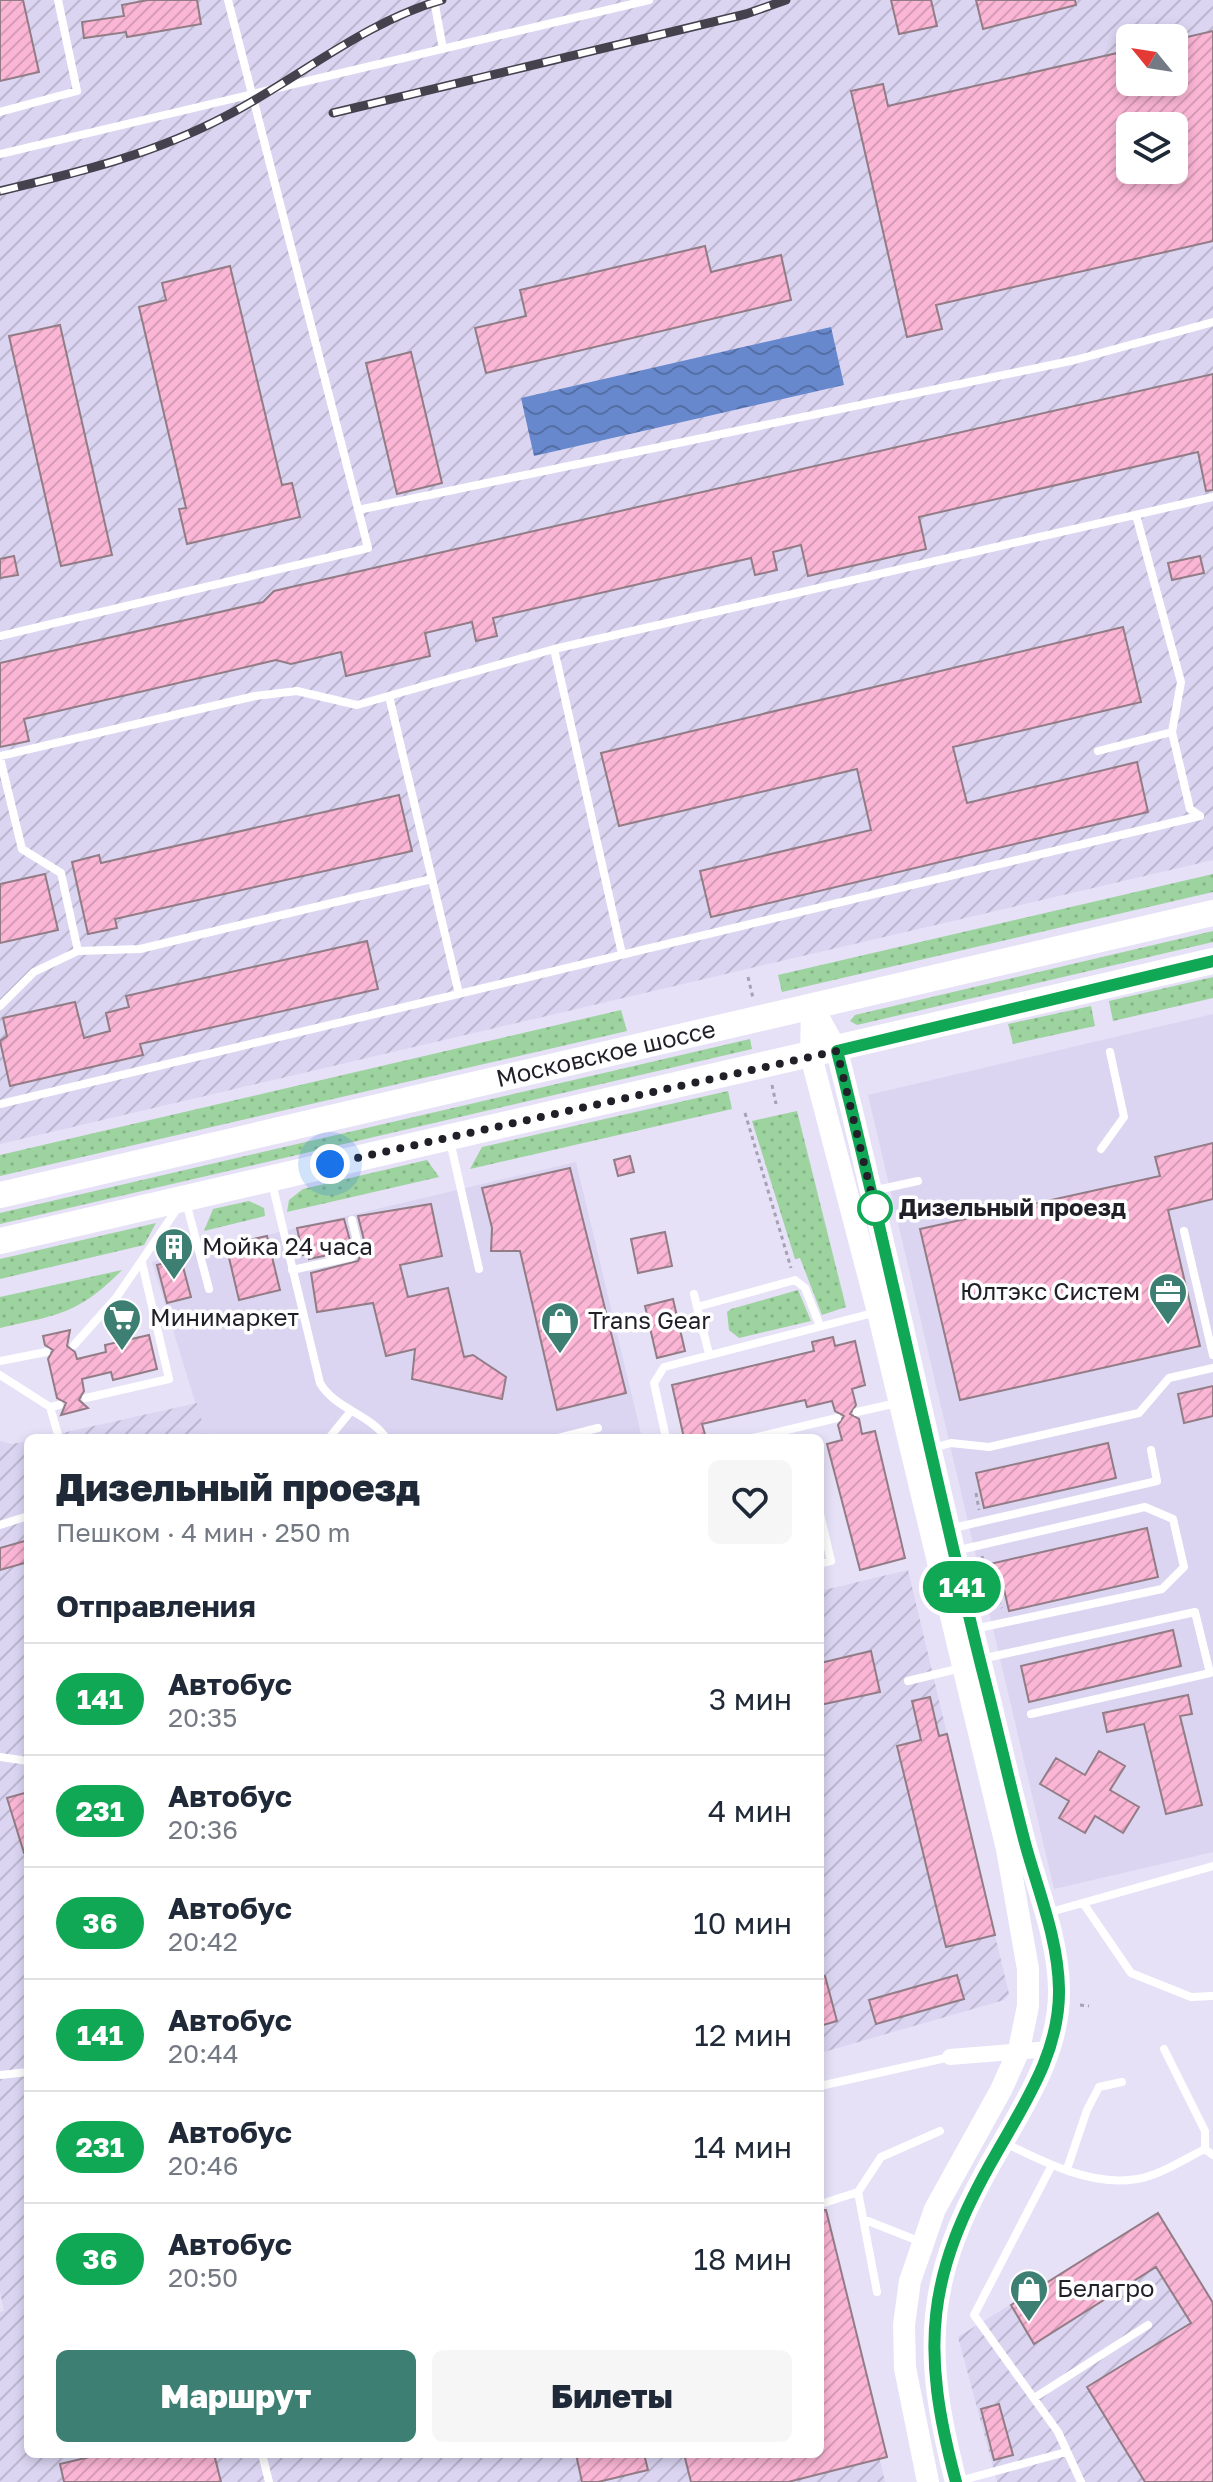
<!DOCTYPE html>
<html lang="ru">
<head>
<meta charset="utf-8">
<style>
  body { margin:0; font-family:"Golos Text",sans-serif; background:#f6f6f7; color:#1f2937; height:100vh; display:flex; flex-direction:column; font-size:30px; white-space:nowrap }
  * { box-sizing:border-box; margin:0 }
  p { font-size:26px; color:#747a83 }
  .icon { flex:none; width:44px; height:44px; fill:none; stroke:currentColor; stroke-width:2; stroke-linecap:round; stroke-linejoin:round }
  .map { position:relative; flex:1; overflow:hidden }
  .details { position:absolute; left:24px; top:1434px; width:800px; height:1024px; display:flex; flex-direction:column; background:#fff; border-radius:12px; box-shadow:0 4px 12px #0003 }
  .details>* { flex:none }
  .badge { padding:0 16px; border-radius:26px; font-size:28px; line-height:52px }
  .needle { width:52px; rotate:300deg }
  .controls { position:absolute; left:1116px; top:24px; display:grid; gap:16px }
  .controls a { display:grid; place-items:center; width:72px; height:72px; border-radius:12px; background:#fff; box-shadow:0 4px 12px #0003; font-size:40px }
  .you { position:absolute; width:40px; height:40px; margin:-20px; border:6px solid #fff; border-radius:50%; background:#1a73e8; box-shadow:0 0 0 12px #1a73e833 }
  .map>.badge { position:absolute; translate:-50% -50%; box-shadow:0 0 0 4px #fff }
  h2 { padding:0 32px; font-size:30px; line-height:72px }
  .round { display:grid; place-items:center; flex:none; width:84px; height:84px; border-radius:12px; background:#f6f6f7 }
  .headline { display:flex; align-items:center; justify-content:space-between; height:136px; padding:0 32px }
  h1 { font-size:38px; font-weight:800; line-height:60px }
  .action { display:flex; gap:16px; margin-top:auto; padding:16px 32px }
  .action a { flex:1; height:92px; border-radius:12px; background:#3d8073; color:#fff; font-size:32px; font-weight:800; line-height:92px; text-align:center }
  .action a+a { background:#f6f6f7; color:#1f2937 }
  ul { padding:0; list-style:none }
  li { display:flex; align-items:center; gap:24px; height:112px; padding:0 32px; border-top:2px solid #e0e1e3 }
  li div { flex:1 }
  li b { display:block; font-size:30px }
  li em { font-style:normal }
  li .badge { min-width:88px; font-weight:700; text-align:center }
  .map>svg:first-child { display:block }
  .built { fill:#dbd5f2 }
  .industrial { fill:url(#industrial-furrows); fill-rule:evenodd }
  .grass { fill:url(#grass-dots) }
  .water { fill:url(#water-waves) }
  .building { fill:url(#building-hatch); stroke:#927c85; stroke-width:2; fill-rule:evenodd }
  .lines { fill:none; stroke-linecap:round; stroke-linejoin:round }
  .path { stroke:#a6a2b3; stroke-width:3; stroke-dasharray:4 4; stroke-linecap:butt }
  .service { stroke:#fff; stroke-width:8 }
  .minor { stroke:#fff; stroke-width:16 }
  .tertiary { stroke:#fff; stroke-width:22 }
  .primary { stroke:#fff; stroke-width:26 }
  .rail-casing { stroke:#45424d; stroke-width:9 }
  .rail { stroke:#fff; stroke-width:6; stroke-dasharray:18; stroke-linecap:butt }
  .line-casing { stroke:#fff; stroke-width:18 }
  .line { stroke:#10a855; stroke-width:12 }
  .walk { stroke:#211f27; stroke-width:8; stroke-dasharray:0 14.4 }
  .stop-dot { fill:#fff; stroke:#10a855; stroke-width:4 }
  .labels { text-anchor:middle; stroke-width:7; stroke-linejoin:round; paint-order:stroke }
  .street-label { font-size:24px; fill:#211f27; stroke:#fff }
  .stop-label { font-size:24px; font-weight:bold; fill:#211f27; stroke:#fff; text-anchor:start }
  .poi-label { font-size:24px; fill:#211f27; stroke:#fff; text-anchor:start }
</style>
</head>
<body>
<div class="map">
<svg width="1213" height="2482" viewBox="0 0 1213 2482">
  <defs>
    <pattern id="industrial-furrows" width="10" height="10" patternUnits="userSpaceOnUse" patternTransform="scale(2)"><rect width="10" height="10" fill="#dbd5f2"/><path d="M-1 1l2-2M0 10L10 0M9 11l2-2" fill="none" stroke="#bcb6d0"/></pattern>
    <pattern id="grass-dots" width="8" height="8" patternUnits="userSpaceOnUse" patternTransform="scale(2)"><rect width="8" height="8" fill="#9cd39e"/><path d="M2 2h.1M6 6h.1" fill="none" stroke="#86b588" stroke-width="1.8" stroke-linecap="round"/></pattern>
    <pattern id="water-waves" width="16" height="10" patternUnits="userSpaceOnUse" patternTransform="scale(2)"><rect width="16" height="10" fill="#6788cc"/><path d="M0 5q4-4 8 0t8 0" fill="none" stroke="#546fa6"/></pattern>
    <pattern id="building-hatch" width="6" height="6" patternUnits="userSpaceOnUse" patternTransform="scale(2)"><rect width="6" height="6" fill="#fbb6d5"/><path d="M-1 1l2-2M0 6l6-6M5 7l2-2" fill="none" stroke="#d79cb7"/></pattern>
  </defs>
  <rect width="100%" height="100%" fill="#e6e1f7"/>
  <path class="built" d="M1213 1014V1852L1054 1889 868 1095Z
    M576 1162 642 1438H215L214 1433 205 1434 152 1262Z"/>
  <path class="industrial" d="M0 0H1213V860L0 1144ZM1130 38H1174V82H1130ZM1130 126H1174V170H1130Z
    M197 1403 205 1434 214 1433 215 1438H40Z
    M0 1441 12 1444 28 1441V2454H820V2199L885 2482H0V2312L4 2311 0 2292Z
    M908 1570 1009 1994 1004 2000 820 2053V1591Z
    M1158 2213 1213 2303V2482H997L958 2337Z"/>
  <path class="grass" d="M1213 874V892L782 992 778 975Z
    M1213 931V942L857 1025 850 1021 855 1015Z
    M1213 977V998L1113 1021 1109 1001Z
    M1091 1006 1095 1026 1013 1044 1008 1024Z
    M621 1010 627 1031 0 1176V1155Z
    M750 1039 752 1049 0 1224V1213Z
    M728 1091 732 1109 470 1169 482 1147Z
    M797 1111 846 1307 822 1315 800 1258 795 1259 752 1121Z
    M427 1160 439 1177 287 1212 289 1200 303 1189Z
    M249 1201 264 1208 265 1216 204 1231 213 1209Z
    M156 1223 144 1245 0 1279V1259Z
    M122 1270C79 1314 57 1315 0 1328V1297Z
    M798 1290 811 1321 739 1338 729 1330 727 1312 731 1309Z"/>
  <path class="water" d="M831 327 844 385 534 456 521 398Z"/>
  <path class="building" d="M0 0H23L39 72 0 81Z
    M148 0H197L201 24 127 37 126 32 84 38 82 22 124 16 122 5Z
    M891 0H931L937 26 899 34Z
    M976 0H1075L1076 5 983 29Z
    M1213 31V241L936 305 942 329 907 337 851 91 883 84 888 106 1130 50V82H1174V40ZM1130 126H1174V170H1130Z
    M705 246 711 272 781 255 791 300 486 373 475 328 526 316 520 290Z
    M230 266 282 485 292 483 300 517 187 544 179 509 186 508 139 307 166 300 162 283Z
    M60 325 112 555 61 566 9 336Z
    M411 352 442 483 397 494 366 363Z
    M1213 374V490L1206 491 1198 452 919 517 926 549 808 576 801 545 773 552 777 570 755 575 751 558 493 618 497 636 476 641 472 622 425 633 430 656 346 676 341 652 291 664 276 660 24 719 29 741 0 747V663L263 602 274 591Z
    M14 556 18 575 0 578V559Z
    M1200 556 1204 573 1172 580 1168 563Z
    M1123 627 1141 702 953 747 967 803 1137 762 1148 812 711 917 700 871 871 830 857 769 619 826 601 753Z
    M399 795 412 851 115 919 117 928 88 934 72 862 99 855 101 863Z
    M45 874 58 930 0 943V884Z
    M367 941 378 989 140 1044 143 1055 10 1086 0 1041 7 1036 3 1018 75 1002 84 1038 110 1031 106 1013 129 1007 126 996Z
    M1213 1143V1199L1168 1210 1200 1346 960 1400 920 1229 1160 1176 1155 1157Z
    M630 1156 634 1172 618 1176 614 1160Z
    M570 1168 626 1393 557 1410 520 1251H491L492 1228 482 1188Z
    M431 1204 442 1256 400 1265 408 1297 448 1288 464 1357 473 1355 506 1377 502 1399 412 1379 415 1349 386 1356 373 1303 317 1312 311 1273 358 1261 365 1244 358 1216Z
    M344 1219 351 1244 347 1251 309 1259 308 1254 303 1255 297 1228Z
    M665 1232 672 1266 638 1273 631 1239Z
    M267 1236 280 1290 239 1300 226 1245Z
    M181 1259 191 1297 167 1303 157 1265Z
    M673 1299 685 1351 657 1358 645 1306Z
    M70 1330 67 1346 75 1352 77 1359 106 1352 105 1345 149 1335 157 1369 113 1380 111 1372 82 1379 84 1391 79 1400 88 1408 61 1415 66 1403 57 1398 48 1359 53 1350 45 1345 43 1336Z
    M833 1337 835 1346 855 1341 865 1385 852 1389 856 1405 850 1414 859 1419 862 1434 875 1431 905 1558 860 1570 827 1444 842 1440 838 1425 844 1416 835 1411 832 1401 807 1407 805 1400 702 1424 706 1438H684L672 1385 814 1351 812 1342Z
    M1213 1386V1416L1184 1423 1178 1394Z
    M1108 1443 1116 1478 984 1508 976 1473Z
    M1147 1528 1158 1577 1009 1611 1003 1585 995 1587 990 1564Z
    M28 1540V1562L0 1570V1548Z
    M1173 1630 1181 1666 1029 1702 1021 1666Z
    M871 1651 880 1692 820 1705V1663Z
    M1188 1695 1192 1714 1180 1716 1202 1805 1166 1814 1144 1724 1107 1732 1103 1713Z
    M930 1697 939 1736 947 1734 995 1935 946 1947 897 1746 921 1740 912 1701Z
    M1099 1751 1125 1766 1110 1790 1139 1807 1123 1833 1095 1816 1085 1833 1059 1818 1069 1801 1040 1784 1056 1758 1085 1775Z
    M28 1792V1853H24L7 1798Z
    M957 1975 964 1999 876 2024 869 2000Z
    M825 1976 837 2021 820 2026V1977Z
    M820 2210H826L887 2457 788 2482H691L684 2454H820Z
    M1158 2213 1213 2303V2482H1145L1087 2387 1191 2323 1156 2267 1034 2344 1011 2305Z
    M999 2404 1013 2455 994 2460 981 2409Z
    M102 2454H214L221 2482H64L60 2464Z
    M576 2454H644L648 2470 598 2482H582Z"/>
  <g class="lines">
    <path class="path" d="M748 977 753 998
      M772 1085 776 1104
      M745 1113 791 1268
      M976 1493 979 1510
      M982 1556 990 1589 1002 1608
      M1080 2005 1089 2006"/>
    <path class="service" d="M434 0 443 49
      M0 112 77 91 58 0
      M0 154 649 0
      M358 510 1075 360 1213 322
      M1136 515 1181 682 1172 732 1190 809 1200 816
      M0 636 368 548 228 0
      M554 649 622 954
      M389 696 459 994
      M1098 751 1172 732
      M0 756 255 696 297 691 357 705 554 649 1213 497
      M0 758 22 849 61 873 78 951
      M0 1006 34 972 78 951 140 949 432 879
      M0 1104 1200 816
      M450 1141 479 1269
      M1101 1149 1124 1117 1110 1052
      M272 1183 320 1383C335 1409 370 1414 386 1438
      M872 1191 918 1181
      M186 1202 209 1289
      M1184 1231 1213 1355
      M292 1270 352 1257 358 1245 352 1220
      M694 1294 697 1307
      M74 1345 116 1298 179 1206
      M709 1354 697 1307 795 1280 805 1288 820 1326
      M0 1361 46 1352
      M0 1375 50 1407 59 1405
      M86 1398 169 1379 142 1263
      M50 1407 59 1438
      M857 1412 897 1403
      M329 1438 351 1411
      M395 1438H418
      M558 1438 598 1428
      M666 1438 654 1383 664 1367 877 1312
      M753 1438 837 1418
      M933 1448 951 1443 989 1447 1139 1413 1169 1378 1213 1368
      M820 1514 831 1561 820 1564
      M0 1525 28 1516
      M949 1529 1157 1481 1151 1450
      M955 1551 1145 1507 1173 1519 1184 1567 1162 1589 974 1629
      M981 1659 1195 1612 1210 1673 1031 1714
      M908 1681 961 1668
      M0 1757 28 1761
      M1083 1903 1131 1973 1191 1997 1213 1996
      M1047 1913 1213 1866
      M1164 2049 1205 2131V2149
      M0 2075 28 2072
      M820 2086 950 2057
      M1005 2143C1043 2162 1093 2187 1137 2179 1161 2175 1184 2159 1205 2149L1213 2155
      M1052 2165 974 2315 1058 2432 1081 2482
      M1067 2169 1087 2110 1099 2087 1122 2082
      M858 2192 881 2157 940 2131
      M824 2203 858 2192 877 2292
      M863 2219 921 2242
      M1034 2398 1148 2325
      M262 2454 269 2482
      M959 2481 1066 2452"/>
    <path class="minor" d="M950 2057 1050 2049"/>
    <path class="tertiary" d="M812 1006 837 1051C890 1261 934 1473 986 1684 999 1737 1011 1790 1025 1843 1038 1891 1058 1938 1059 1989 1060 2051 1026 2102 996 2154 925 2275 921 2348 956 2482
      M812 1007 811 1056 878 1312 1007 1849 1028 1969V2006L1019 2050 1001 2090 935 2209 910 2281 904 2325 905 2368 928 2482"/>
    <g class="primary">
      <path id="s1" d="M0 1195 1213 913"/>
      <path d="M0 1241 1213 961"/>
    </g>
    <defs>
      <path id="rail" d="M333 113 746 14 786 0
        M0 191C80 172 154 154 226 116 298 79 364 22 442 0"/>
    </defs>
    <use href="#rail" class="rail-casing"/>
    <use href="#rail" class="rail"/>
  </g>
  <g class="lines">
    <defs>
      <path id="line" d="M956 2482C920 2348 926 2275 996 2154 1026 2101 1060 2051 1059 1989 1058 1938 1038 1891 1025 1843 1010 1786 997 1727 982 1669 931 1464 889 1256 837 1051L1213 961"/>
    </defs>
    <use href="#line" class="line-casing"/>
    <use href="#line" class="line"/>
    <path class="walk" d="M330 1164 837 1051 878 1221 875 1208"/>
  </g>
  <defs>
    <symbol id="building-pin" viewBox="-11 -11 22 30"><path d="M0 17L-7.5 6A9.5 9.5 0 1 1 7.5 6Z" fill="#3d8073" stroke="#fff"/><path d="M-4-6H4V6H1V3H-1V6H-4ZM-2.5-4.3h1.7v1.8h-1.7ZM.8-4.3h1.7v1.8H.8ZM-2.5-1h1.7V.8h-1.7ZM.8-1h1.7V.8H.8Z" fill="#fff"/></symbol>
    <symbol id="office-pin" viewBox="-11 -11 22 30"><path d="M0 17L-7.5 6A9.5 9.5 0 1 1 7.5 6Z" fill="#3d8073" stroke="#fff"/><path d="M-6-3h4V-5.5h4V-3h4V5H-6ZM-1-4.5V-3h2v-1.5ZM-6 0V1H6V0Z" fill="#fff"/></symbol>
    <symbol id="supermarket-pin" viewBox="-11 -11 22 30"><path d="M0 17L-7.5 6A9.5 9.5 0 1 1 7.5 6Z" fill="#3d8073" stroke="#fff"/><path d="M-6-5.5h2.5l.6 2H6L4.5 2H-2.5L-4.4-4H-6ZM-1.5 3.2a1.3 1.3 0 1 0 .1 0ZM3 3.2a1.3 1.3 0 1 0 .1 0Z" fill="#fff"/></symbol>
    <symbol id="shop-pin" viewBox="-11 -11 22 30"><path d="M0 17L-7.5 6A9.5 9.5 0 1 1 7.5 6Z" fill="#3d8073" stroke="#fff"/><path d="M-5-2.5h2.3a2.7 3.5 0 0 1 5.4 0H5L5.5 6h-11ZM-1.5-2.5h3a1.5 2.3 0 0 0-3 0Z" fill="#fff"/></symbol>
  </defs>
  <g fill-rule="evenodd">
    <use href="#building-pin" x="152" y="1225" width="44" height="60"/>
    <use href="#office-pin" x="1146" y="1270" width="44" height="60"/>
    <use href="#supermarket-pin" x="100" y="1296" width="44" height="60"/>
    <use href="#shop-pin" x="538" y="1299" width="44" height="60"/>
    <use href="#shop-pin" x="1007" y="2267" width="44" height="60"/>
  </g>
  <circle class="stop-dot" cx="875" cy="1208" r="16"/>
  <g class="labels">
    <g class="street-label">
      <text dy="8" stroke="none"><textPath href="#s1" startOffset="622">Московское шоссе</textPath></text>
    </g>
    <g class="stop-label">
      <text x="899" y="1216">Дизельный проезд</text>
    </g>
    <g class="poi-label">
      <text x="202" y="1255">Мойка 24 часа</text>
      <text x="1140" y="1300" text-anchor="end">Юлтэкс Систем</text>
      <text x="150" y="1326">Минимаркет</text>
      <text x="588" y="1329">Trans Gear</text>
      <text x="1057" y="2297">Белагро</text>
    </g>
  </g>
</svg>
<div class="controls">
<a><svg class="needle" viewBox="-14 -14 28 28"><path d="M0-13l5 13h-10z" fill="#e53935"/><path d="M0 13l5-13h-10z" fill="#747a83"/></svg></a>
<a><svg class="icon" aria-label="layers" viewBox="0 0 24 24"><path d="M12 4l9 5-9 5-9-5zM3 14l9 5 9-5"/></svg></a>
</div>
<div class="you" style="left:330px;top:1164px"></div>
<b class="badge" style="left:962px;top:1587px;background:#10a855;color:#fff">141</b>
<section class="details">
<div class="headline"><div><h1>Дизельный проезд</h1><p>Пешком · 4 мин · 250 m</p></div><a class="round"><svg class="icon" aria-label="heart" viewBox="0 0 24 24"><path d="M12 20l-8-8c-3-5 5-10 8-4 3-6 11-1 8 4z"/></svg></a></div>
<h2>Отправления</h2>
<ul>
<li><span class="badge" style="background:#10a855;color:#fff">141</span><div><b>Автобус</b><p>20:35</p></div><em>3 мин</em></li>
<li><span class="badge" style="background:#10a855;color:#fff">231</span><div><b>Автобус</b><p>20:36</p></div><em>4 мин</em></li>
<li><span class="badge" style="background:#10a855;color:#fff">36</span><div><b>Автобус</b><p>20:42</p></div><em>10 мин</em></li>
<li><span class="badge" style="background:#10a855;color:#fff">141</span><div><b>Автобус</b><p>20:44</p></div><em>12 мин</em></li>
<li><span class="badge" style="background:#10a855;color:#fff">231</span><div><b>Автобус</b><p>20:46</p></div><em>14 мин</em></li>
<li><span class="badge" style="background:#10a855;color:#fff">36</span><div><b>Автобус</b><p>20:50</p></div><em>18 мин</em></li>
</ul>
<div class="action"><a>Маршрут</a><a>Билеты</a></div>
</section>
</div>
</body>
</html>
